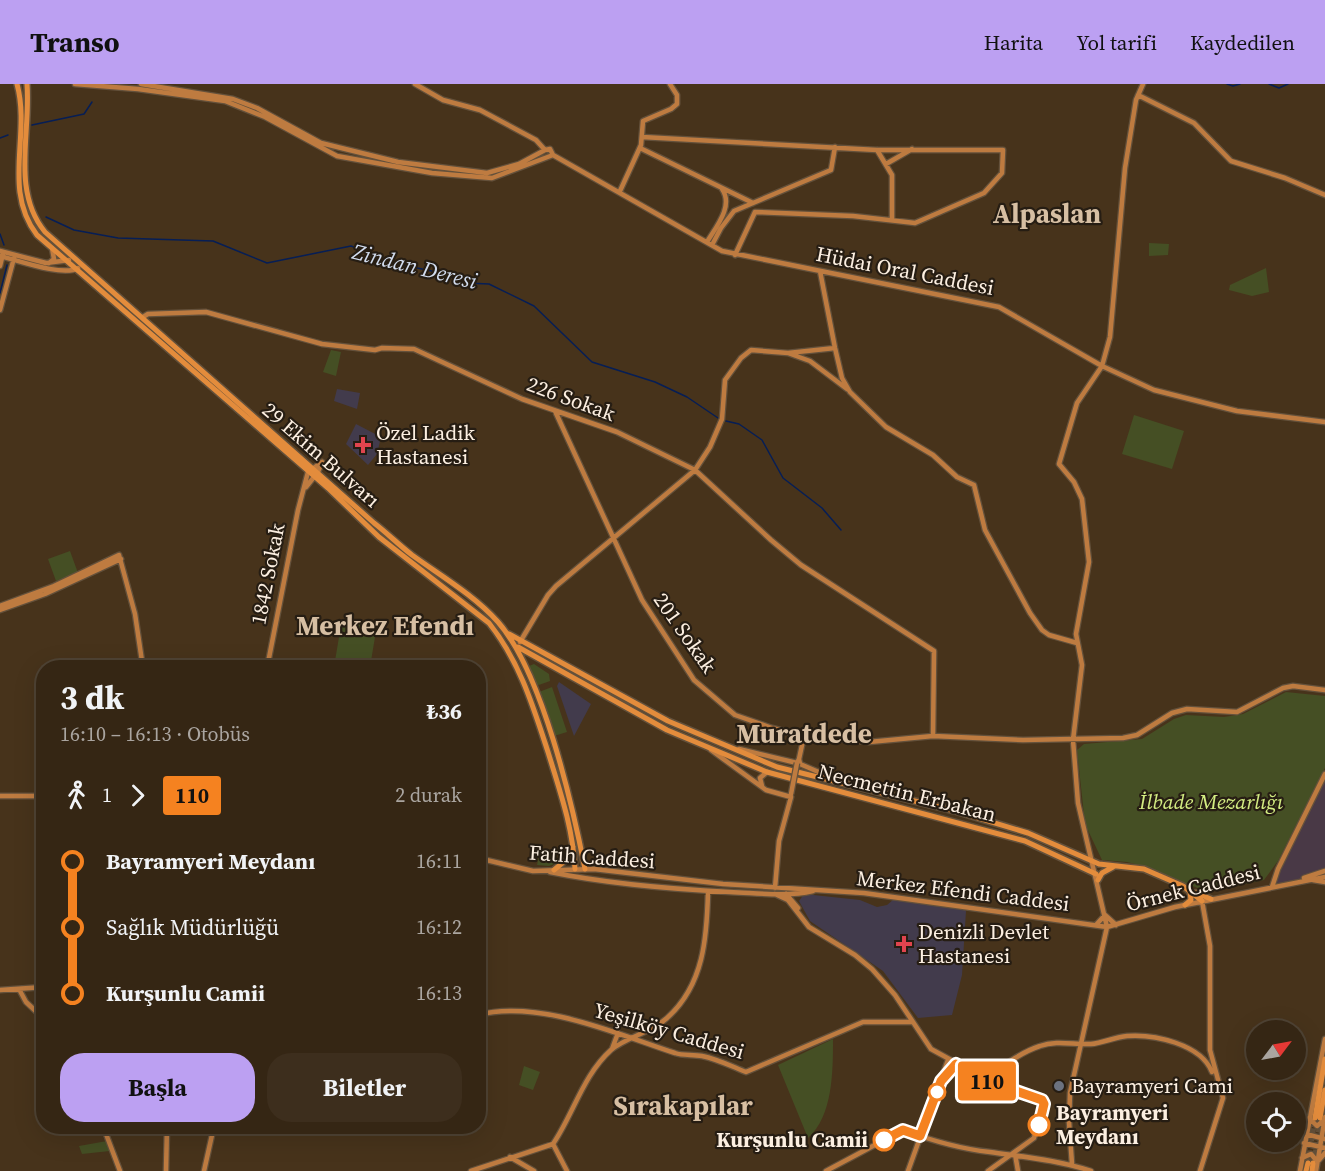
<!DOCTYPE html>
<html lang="tr">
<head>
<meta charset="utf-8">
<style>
  body { margin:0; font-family:"Source Serif 4",serif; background:#3d2e1d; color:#f1f3f6; height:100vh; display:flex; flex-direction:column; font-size:22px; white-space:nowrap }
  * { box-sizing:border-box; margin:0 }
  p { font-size:20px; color:#aaa5a0 }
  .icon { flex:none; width:33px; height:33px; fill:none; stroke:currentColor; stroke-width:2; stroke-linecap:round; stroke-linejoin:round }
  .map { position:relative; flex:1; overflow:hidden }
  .details { position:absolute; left:36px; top:576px; width:450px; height:474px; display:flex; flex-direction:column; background:#352614; border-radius:24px; box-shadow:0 6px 24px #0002,0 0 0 2px #4f4334 }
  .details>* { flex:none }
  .badge { padding:0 12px; border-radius:4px; font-size:21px; line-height:39px }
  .needle { width:39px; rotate:58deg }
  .buttons { position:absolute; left:1246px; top:936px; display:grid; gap:12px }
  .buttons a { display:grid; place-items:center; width:60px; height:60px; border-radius:50%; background:#352614; box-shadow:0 6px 24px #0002,0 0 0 2px #4f4334; font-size:30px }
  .map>.badge { position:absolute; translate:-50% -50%; box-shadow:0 0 0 3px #fff }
  .legs { display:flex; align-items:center; gap:9px; height:66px; padding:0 24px; font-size:20px }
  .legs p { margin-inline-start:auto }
  .headline { display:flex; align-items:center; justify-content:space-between; height:102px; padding:0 24px }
  h1 { font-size:33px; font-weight:700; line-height:45px }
  .primary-button { display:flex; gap:12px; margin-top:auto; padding:12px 24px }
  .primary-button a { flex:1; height:69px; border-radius:24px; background:#bca0f2; color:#111; font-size:24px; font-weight:700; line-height:69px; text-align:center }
  .primary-button a+a { background:#3d2e1d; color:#f1f3f6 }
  ul { padding:0 24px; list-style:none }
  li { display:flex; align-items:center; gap:21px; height:66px; font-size:22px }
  li i { display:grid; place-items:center; width:9px; height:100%; margin:0 8px; background:currentColor }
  li i::after { content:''; width:15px; height:15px; margin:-8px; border:4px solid; border-radius:50%; background:#352614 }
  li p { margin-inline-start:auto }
  li:first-child i { background:linear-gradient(#0000 50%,currentColor 0) }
  li:last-child i { background:linear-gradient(currentColor 50%,#0000 0) }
  header { display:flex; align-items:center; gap:36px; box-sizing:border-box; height:84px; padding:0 30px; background:#bca0f2; color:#111 }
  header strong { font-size:28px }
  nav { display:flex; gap:33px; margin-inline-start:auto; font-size:21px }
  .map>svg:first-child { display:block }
  .industrial { fill:#493946 }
  .medical { fill:#423b4c }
  .green { fill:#454f24 }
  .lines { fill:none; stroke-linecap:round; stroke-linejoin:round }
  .stream { stroke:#061e56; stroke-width:1.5 }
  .primary-tunnel { stroke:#624f39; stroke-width:5; stroke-dasharray:5 2.5; stroke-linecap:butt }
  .secondary-casing { stroke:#64513b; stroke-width:7 }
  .primary-casing { stroke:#64513b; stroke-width:8 }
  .secondary { stroke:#be7b40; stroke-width:4.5 }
  .primary { stroke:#e38c3c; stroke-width:5 }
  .secondary-bridge-casing { stroke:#64513b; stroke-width:7; stroke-linecap:butt }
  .secondary-bridge { stroke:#be7b40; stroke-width:4.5 }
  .line-1-casing { stroke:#fff; stroke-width:14 }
  .line-1 { stroke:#f58220; stroke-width:9 }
  .health-dot { fill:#e0444e; stroke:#261d13; stroke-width:2 }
  .worship-dot { fill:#6b7280; stroke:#261d13; stroke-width:2 }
  .stop-1-dot { fill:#fff; stroke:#f58220; stroke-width:3 }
  .labels { text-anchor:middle; stroke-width:4.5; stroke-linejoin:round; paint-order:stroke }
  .street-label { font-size:21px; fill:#fcefe1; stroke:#261d13 }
  .poi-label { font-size:21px; fill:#fcefe1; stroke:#261d13; text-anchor:start }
  .park-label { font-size:21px; font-style:italic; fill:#d3ec82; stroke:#261d13 }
  .stop-label { font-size:21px; font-weight:bold; fill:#fcefe1; stroke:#261d13; text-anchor:start }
  .water-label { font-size:22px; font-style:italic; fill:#d2dcee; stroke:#261d13 }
  .district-label { font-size:27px; font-weight:bold; fill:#d7bfa3; stroke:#261d13 }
</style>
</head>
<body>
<header>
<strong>Transo</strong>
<nav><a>Harita</a><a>Yol tarifi</a><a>Kaydedilen</a></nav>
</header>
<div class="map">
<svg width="1325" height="1087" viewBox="0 0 1325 1087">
  <rect width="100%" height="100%" fill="#47331b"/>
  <path class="industrial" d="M1325 693V790L1272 803 1318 705Z"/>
  <path class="medical" d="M337 305 360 309 357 325 334 317Z
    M356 340 381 353 377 370 368 381 346 360Z
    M559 598 591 620 574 652 557 602Z
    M804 810 860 816 877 823 887 821 894 815 964 825 966 827 962 891 952 931 918 934 883 887 810 837 799 817Z"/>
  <path class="green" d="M1149 159 1169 160 1168 171 1149 172Z
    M1266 184 1269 208 1252 212 1229 206 1230 201Z
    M331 266 341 268 336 292 323 288Z
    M1134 331 1184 347 1172 385 1122 370Z
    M70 467 78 489 56 497 48 475Z
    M342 535 377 541 370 583H334Z
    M534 580 549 590 550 597 536 602 529 582Z
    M552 603 567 648 554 652 539 608Z
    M1286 608 1325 612V684L1278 777 1264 796 1207 808 1150 784 1127 778 1102 776 1085 740 1077 666 1084 660 1142 655 1174 635 1186 631 1224 633 1243 630Z
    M540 767 556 772 557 779 549 782 537 781Z
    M833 955C833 987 833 1032 808 1054L778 981Z
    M524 982 540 988 533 1006 519 1001Z
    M107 1057 110 1067 82 1070 79 1062Z"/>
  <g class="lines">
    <path class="stream" d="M1227 0 1233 2 1240 0
      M1269 0 1279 4 1288 0
      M32 41 84 30 92 18
      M0 54 8 51
      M46 133 74 146 118 154 213 157 267 179 351 162 398 180 441 189 466 199 489 200 534 222 592 278 655 298 687 313 718 334
      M0 150 4 161
      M0 209 7 181
      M726 337 739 340 762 356 783 394 822 424 841 446"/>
    <path class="primary-tunnel" d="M1314 1078 1320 1037
      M1308 1079 1315 1036"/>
    <defs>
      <path id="secondary" d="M75 0 138 5 225 17 265 33 337 72 432 89 492 94 553 71
        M141 0 233 15 257 24 321 59 398 78 487 89 519 80 545 66
        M415 0 443 16 480 26 536 56 545 66 550 65 553 71 722 167 999 223 1102 282 1154 306 1237 327 1325 338
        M1138 11 1194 39 1231 77 1285 94 1325 111
        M642 53 877 66H1003L1002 89 984 109 915 139 853 132 755 128 735 171
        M640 64 753 119
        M877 66 892 91V136
        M886 80 912 65
        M620 107 641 61 643 37 671 25 677 20V11L670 0
        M707 158C716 143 734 122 722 105
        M712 161 721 144 734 127 831 86 835 63
        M0 167 46 179 69 176
        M0 172C17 176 63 193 78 184
        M49 179 54 175 52 164
        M0 182 3 170
        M820 187 835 264 842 294 850 308 886 343 933 371 957 393 974 401 985 446 1030 529 1042 546 1049 551 1077 559
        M0 226 14 174
        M143 233 148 230 206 228 322 260 375 266 382 264 414 265 522 315 617 348 695 386 771 456 801 481 934 567 933 652
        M788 269 810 277 847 305
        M555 327 642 516 694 596 735 631 772 644 804 652 869 658 933 652 1023 656 1123 654 1137 651 1172 629 1187 625 1237 628 1283 604 1293 602 1325 606
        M306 403 318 388 322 378
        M0 522 54 502 119 471 135 530 143 584
        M0 526 45 510 121 475
        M520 558 548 511 556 502 695 386 710 363 722 335 725 296 741 274 751 266 788 269 835 264
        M267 584 298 426 308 388 322 378
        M739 665 797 679 799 675 800 680 837 696
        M711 666 766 706 791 713 779 757 775 804
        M799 675 804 652
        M762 702 760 694 767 688
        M0 712H44
        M478 774 533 787 594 785 723 800 864 809 1107 843 1175 823 1325 793
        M550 788C609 800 670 805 730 808 758 809 786 813 813 807
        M1304 794 1325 787
        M1313 796 1325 798
        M1272 803 1278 785 1325 690
        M775 810 788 816 809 843 855 871 872 885 895 911 931 965 993 999 1043 1017 1034 1054 988 1087
        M786 810 798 824
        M1096 841 1105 831 1116 841
        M19 905 26 918 44 935
        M0 906 44 903
        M478 931C539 915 617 950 675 969 683 972 693 970 702 972 717 975 731 982 746 988L863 938H913
        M612 965 618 949
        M984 995C1000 984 1021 968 1040 962 1057 956 1074 961 1091 960 1103 959 1115 953 1127 952 1154 950 1201 960 1212 988
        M1309 1034 1317 1042 1324 1036
        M103 1042 120 1087
        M1306 1050 1325 1055
        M1304 1059 1325 1064
        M553 1060 567 1087
        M1015 1070 1018 1087
        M510 1073 534 1087
        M1302 1074 1311 1070 1316 1076
        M1319 1076 1325 1069
        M1072 1080 1069 1038 1070 1009 1107 843 1078 719 1073 656 1082 581 1076 550 1089 478 1082 415 1074 398 1059 380 1077 319 1102 282 1110 253 1125 84 1136 16 1143 0
        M166 1087 167 1042
        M204 1087 214 1042
        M471 1087 553 1060C573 1031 583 991 611 966 626 953 651 949 667 934 704 901 707 853 708 807
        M826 1087 903 1046C930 1056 961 1065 990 1068 1024 1073 1058 1076 1091 1087
        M908 1087 948 976
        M1200 1087 1223 1014 1210 966V862L1202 817
        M1300 1087 1325 955
        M1316 1087 1325 1033"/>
      <path id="primary" d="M17 0C31 51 2 105 37 151L328 404 379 453 489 539C520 578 533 622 548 668 560 707 573 744 575 785
        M27 0C31 49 11 107 45 148L374 439C387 449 399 461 412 471 441 492 474 511 498 538 542 588 572 719 585 785
        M509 550 668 637 777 683 955 727 1028 749 1099 780 1144 785 1183 802 1202 817
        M518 563 667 646 767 688 1025 757 1096 790
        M554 786 566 776 573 763
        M1098 796 1102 789 1113 783
        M1196 809 1211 815
        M1185 821 1191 816 1190 808
        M1315 1034 1325 975
        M1320 1034 1325 1006
        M1306 1087 1308 1079
        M1312 1087 1313 1079"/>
    </defs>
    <use href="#secondary" class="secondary-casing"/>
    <use href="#primary" class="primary-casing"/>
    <use href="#secondary" class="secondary"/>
    <use href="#primary" class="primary"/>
    <defs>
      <path id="secondary-bridge" d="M791 710 797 679"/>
    </defs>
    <use href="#secondary-bridge" class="secondary-bridge-casing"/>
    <use href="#secondary-bridge" class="secondary-bridge"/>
  </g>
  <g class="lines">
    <defs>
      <path id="line-1" d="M884 1056 903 1046 920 1052 941 997 956 980 993 999 1042 1016 1044 1020 1039 1041"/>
    </defs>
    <use href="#line-1" class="line-1-casing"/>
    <use href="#line-1" class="line-1"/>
  </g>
  <g class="health-dot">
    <path d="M360 352h6v6h6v6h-6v6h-6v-6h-6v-6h6z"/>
    <path d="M901 851h6v6h6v6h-6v6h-6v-6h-6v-6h6z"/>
  </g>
  <circle class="worship-dot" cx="1059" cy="1002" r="6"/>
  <g class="stop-1-dot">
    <circle cx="937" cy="1008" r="8"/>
    <circle cx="1039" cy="1041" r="10"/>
    <circle cx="884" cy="1056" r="10"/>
  </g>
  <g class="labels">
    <g class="street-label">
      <text transform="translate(905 187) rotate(11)" y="7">Hüdai Oral Caddesi</text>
      <text transform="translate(571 315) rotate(20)" y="7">226 Sokak</text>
      <text transform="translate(321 371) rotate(41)" y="7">29 Ekim Bulvarı</text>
      <text transform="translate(268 490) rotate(-79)" y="7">1842 Sokak</text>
      <text transform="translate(685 549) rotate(55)" y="7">201 Sokak</text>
      <text transform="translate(907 709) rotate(14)" y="7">Necmettin Erbakan</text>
      <text transform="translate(592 773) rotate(4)" y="7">Fatih Caddesi</text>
      <text transform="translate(1193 804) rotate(-14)" y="7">Örnek Caddesi</text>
      <text transform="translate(963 807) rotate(7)" y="7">Merkez Efendi Caddesi</text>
      <text transform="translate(669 947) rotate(16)" y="7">Yeşilköy Caddesi</text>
    </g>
    <g class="poi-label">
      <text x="376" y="356">Özel Ladik<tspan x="376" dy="24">Hastanesi</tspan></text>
      <text x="918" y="855">Denizli Devlet<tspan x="918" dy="24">Hastanesi</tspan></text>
      <text x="1071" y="1009">Bayramyeri Cami</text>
    </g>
    <g class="park-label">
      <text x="1211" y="725">İlbade Mezarlığı</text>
    </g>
    <g class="stop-label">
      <text x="1056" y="1036">Bayramyeri<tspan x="1056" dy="24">Meydanı</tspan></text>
      <text x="868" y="1063" text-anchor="end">Kurşunlu Camii</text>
    </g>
    <g class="water-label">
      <text transform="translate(415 182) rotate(14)" y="8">Zindan Deresi</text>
    </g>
    <g class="district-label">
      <text x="1047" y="139">Alpaslan</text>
      <text x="385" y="551">Merkez Efendı</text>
      <text x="804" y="659">Muratdede</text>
      <text x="683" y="1031">Sırakapılar</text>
    </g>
  </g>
</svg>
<div class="buttons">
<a><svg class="needle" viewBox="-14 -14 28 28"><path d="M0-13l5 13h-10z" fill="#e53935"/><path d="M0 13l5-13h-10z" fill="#aaa5a0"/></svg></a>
<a><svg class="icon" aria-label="locate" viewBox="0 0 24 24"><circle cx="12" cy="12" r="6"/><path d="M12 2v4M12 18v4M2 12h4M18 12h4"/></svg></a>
</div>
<b class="badge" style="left:987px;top:997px;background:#f58220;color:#111">110</b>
<section class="details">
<div class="headline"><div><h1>3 dk</h1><p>16:10 – 16:13 · Otobüs</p></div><b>₺36</b></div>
<div class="legs"><svg class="icon" aria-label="walk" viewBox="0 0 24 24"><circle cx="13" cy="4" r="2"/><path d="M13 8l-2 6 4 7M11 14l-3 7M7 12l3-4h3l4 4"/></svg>1<svg class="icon" aria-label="forward" viewBox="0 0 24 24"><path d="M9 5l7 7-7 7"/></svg><b class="badge" style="background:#f58220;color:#111">110</b><p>2 durak</p></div>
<ul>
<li><i style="color:#f58220"></i><b>Bayramyeri Meydanı</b><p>16:11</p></li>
<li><i style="color:#f58220"></i><span>Sağlık Müdürlüğü</span><p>16:12</p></li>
<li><i style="color:#f58220"></i><b>Kurşunlu Camii</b><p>16:13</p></li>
</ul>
<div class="primary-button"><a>Başla</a><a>Biletler</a></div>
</section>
</div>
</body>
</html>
